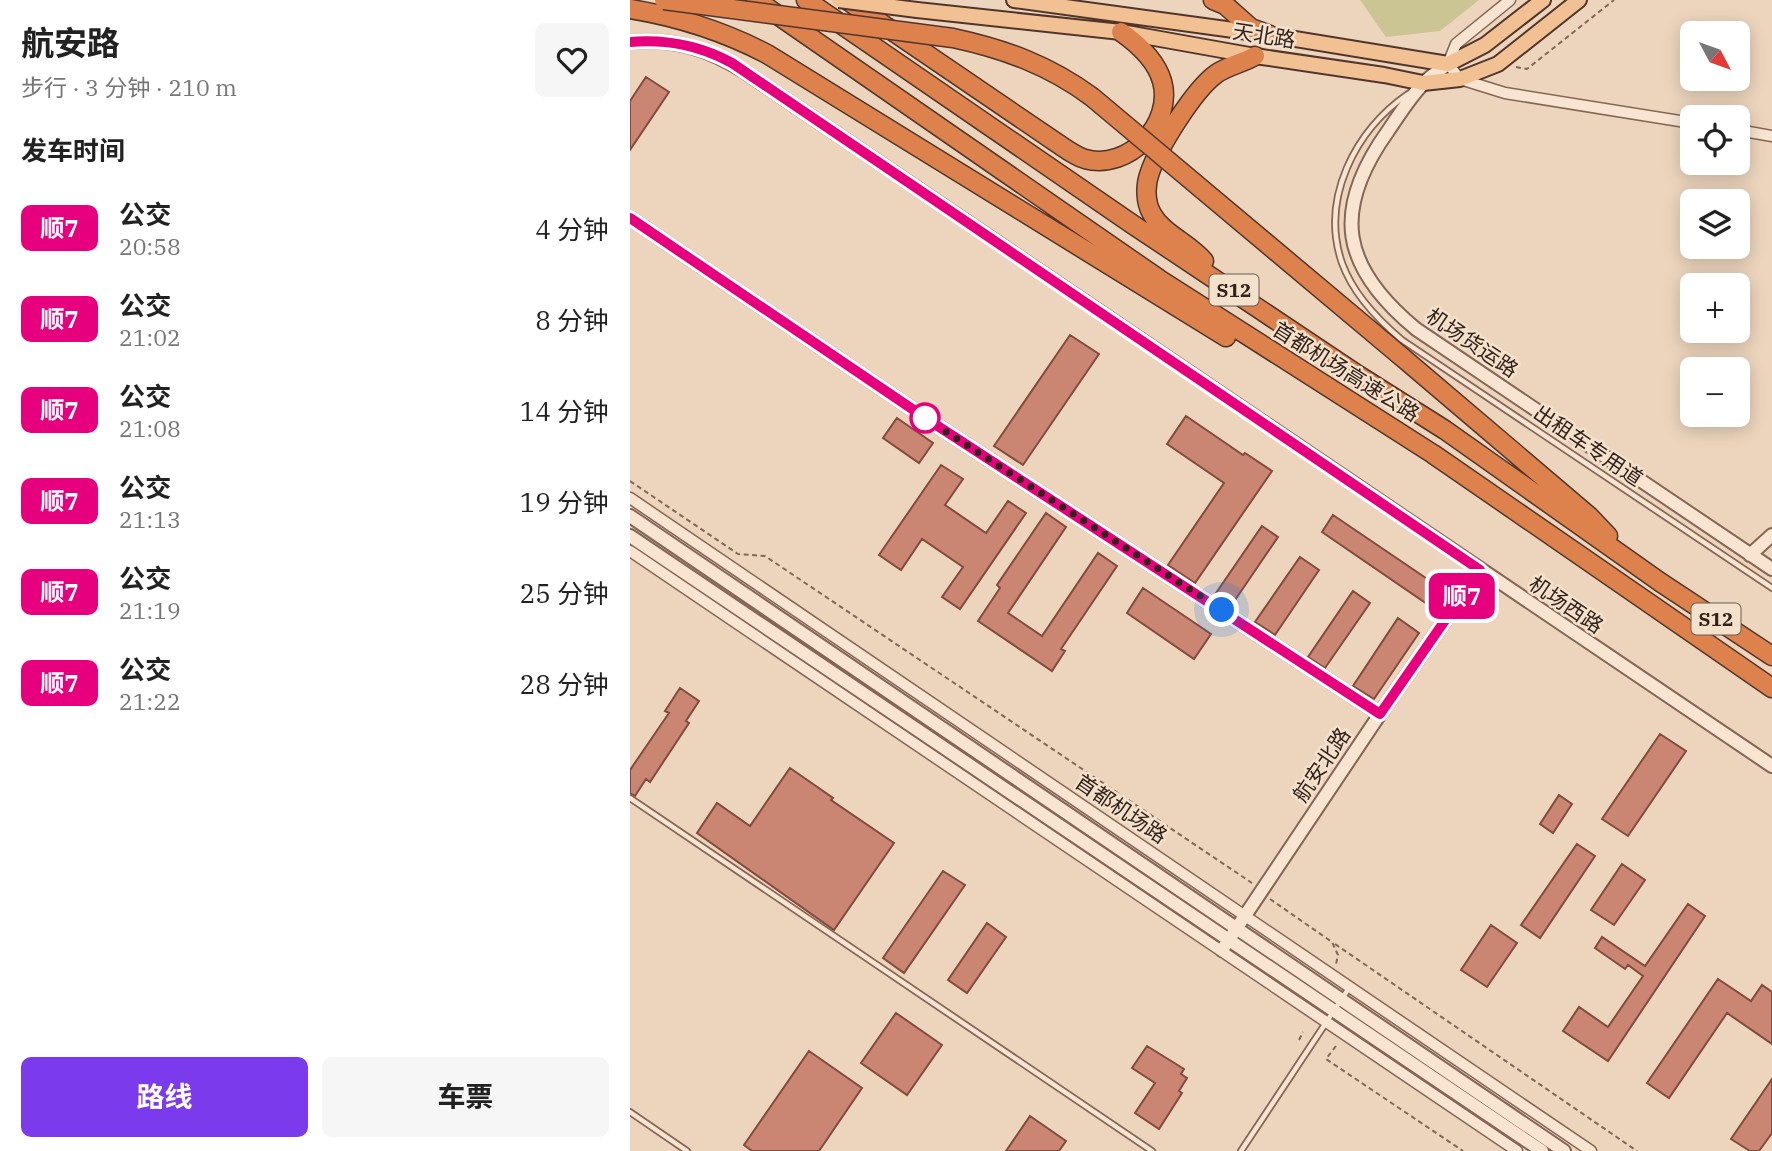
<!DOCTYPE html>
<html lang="zh">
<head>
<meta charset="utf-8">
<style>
  body { margin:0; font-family:"IBM Plex Serif","Noto Sans SC",serif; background:#f6f6f6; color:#222; height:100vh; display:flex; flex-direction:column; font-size:26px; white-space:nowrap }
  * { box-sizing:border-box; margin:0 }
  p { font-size:23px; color:#767676 }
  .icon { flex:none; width:38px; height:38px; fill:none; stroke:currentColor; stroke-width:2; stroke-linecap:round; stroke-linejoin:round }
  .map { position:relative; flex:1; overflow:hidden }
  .drawer { display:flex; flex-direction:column; background:#fff; width:630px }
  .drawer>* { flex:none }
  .badge { padding:0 14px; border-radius:10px; font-size:24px; line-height:46px }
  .needle { width:46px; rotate:131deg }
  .fabs { position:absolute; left:1050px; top:21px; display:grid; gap:14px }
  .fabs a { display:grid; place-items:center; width:70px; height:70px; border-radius:10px; background:#fff; box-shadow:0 4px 18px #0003; font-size:35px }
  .you { position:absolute; width:35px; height:35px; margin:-18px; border:5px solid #fff; border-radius:50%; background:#1a73e8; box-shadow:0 0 0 10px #1a73e833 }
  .map>.badge { position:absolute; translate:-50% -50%; box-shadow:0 0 0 4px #fff }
  h2 { padding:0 21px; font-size:26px; line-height:63px }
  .round { display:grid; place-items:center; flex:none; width:74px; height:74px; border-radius:10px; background:#f6f6f6 }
  .headline { display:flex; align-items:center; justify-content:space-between; height:119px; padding:0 21px }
  h1 { font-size:33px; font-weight:700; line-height:52px }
  .primary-button { display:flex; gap:14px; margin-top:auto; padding:14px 21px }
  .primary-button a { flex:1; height:80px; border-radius:10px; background:#7c3aed; color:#fff; font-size:28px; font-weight:700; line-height:80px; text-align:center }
  .primary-button a+a { background:#f6f6f6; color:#222 }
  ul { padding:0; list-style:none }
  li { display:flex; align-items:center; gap:21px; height:91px; padding:0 21px }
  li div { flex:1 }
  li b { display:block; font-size:26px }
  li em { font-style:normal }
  li .badge { min-width:77px; font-weight:700; text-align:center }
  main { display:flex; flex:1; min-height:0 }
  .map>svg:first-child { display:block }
  .green { fill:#cac592 }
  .building { fill:#ca8673; stroke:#834b3d; stroke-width:2 }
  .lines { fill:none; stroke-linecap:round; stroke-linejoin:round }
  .service-casing { stroke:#846657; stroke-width:8 }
  .minor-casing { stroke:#846657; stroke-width:13 }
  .tertiary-casing { stroke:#846657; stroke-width:16 }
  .primary-casing { stroke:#51352b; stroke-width:18 }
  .motorway-casing { stroke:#51352b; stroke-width:21 }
  .path { stroke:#846657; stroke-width:2; stroke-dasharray:5 3.5; stroke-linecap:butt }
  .service { stroke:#f8e4d0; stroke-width:4.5 }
  .minor { stroke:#f8e4d0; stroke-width:10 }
  .tertiary { stroke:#f8e4d0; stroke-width:12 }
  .primary { stroke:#f1c194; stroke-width:14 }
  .motorway { stroke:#dd814d; stroke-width:18 }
  .primary-bridge-casing { stroke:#51352b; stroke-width:18; stroke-linecap:butt }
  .motorway-bridge-casing { stroke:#51352b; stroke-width:21; stroke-linecap:butt }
  .primary-bridge { stroke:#f1c194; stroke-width:14 }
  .motorway-bridge { stroke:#dd814d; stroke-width:18 }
  .line-casing { stroke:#fff; stroke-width:16 }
  .line { stroke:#e6007e; stroke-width:10 }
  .walk { stroke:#33221b; stroke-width:7; stroke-dasharray:0 12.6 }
  .stop-dot { fill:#fff; stroke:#e6007e; stroke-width:3.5 }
  .labels { text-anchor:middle; stroke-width:5; stroke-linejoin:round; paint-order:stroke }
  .shield { fill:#f4e1cc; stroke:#6d5b50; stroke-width:2 }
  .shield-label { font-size:19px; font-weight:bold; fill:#33221b }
  .street-label { font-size:21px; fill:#33221b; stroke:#f4e1cc }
</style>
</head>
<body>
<main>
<section class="drawer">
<div class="headline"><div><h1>航安路</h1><p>步行 · 3 分钟 · 210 m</p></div><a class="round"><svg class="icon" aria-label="heart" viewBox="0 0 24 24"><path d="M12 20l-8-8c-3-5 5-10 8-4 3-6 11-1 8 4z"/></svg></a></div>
<h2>发车时间</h2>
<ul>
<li><span class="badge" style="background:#e6007e;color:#fff">顺7</span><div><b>公交</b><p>20:58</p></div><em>4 分钟</em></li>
<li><span class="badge" style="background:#e6007e;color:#fff">顺7</span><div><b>公交</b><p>21:02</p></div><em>8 分钟</em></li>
<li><span class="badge" style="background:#e6007e;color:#fff">顺7</span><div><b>公交</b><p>21:08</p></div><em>14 分钟</em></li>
<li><span class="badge" style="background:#e6007e;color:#fff">顺7</span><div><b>公交</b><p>21:13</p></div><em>19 分钟</em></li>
<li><span class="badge" style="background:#e6007e;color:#fff">顺7</span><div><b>公交</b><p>21:19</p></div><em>25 分钟</em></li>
<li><span class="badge" style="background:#e6007e;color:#fff">顺7</span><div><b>公交</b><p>21:22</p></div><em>28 分钟</em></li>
</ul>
<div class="primary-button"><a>路线</a><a>车票</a></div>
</section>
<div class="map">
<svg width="1142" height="1151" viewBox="0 0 1142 1151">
  <rect width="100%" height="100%" fill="#edd5bd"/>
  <path class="green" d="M730 0H849L810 31 756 37Z"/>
  <path class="building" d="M16 77 39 92 0 150V101Z
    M440 335 469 354 393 465 364 446Z
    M556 416 613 455 615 453 642 471 565 583 538 565 594 483 537 444Z
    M267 418 303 443 289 463 253 438Z
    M311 465 333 479 315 505 356 533 378 501 396 513 330 609 312 597 333 567 292 539 271 570 249 555Z
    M416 513 436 527 378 613 412 636 468 553 487 566 431 649 435 651 422 671 348 621 370 588 367 585Z
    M703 515 815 591 803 608 692 532Z
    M632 526 648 537 601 606 584 596Z
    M670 557 689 570 645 635 625 622Z
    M513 588 581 634 564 659 497 613Z
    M723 591 740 603 695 668 678 657Z
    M768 618 789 633 744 699 723 686Z
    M50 688 69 701 56 721 59 723 20 782 16 779 5 796 0 793V770L39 713 35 711Z
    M1030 734 1056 751 998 836 972 819Z
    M160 768 203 798 201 800 264 843 204 930 67 833 87 803 120 826Z
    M929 795 942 804 923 833 910 824Z
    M947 844 965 856 910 938 891 925Z
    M992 864 1015 880 984 925 961 910Z
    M313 871 335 885 274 973 253 958Z
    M1058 904 1075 916 978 1061 933 1031 949 1007 978 1027 1013 976 998 965 995 969 965 948 972 937 1015 966Z
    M357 923 376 937 337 993 318 980Z
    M861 925 887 943 857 987 831 970Z
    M1088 979 1121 1001 1132 985 1142 992V1044L1097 1013 1039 1098 1017 1083Z
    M266 1013 312 1045 277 1095 231 1063Z
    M517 1046 554 1069 551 1074 557 1078 549 1091 552 1093 529 1129 505 1113 525 1083 502 1068Z
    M179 1051 232 1088 189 1151H122L114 1145Z
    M1142 1079V1133L1129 1151H1120L1101 1139Z
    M400 1116 436 1141 429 1151H376Z"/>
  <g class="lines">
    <defs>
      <path id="service" d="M778 94C725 130 690 199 712 263 723 294 747 319 772 340L1142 588
        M0 798 522 1151
        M0 1112 57 1151
        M611 1151 719 988"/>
      <path id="minor" d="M880 0 826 44 818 64 830 79 875 93 1062 123
        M1108 130 1142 136
        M0 498 961 1151
        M0 551 887 1151"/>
      <path id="tertiary" d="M0 42C44 38 78 49 115 72L1142 766
        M818 64C810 70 800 76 793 84 780 97 769 115 758 131 701 211 711 267 786 329L1142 569
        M0 218 297 419 750 714
        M0 516 934 1151
        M0 536 912 1151
        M1120 555 1142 535
        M592 950 750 714 850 570"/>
      <path id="primary" d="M384 0 640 35 818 64 855 45 913 0
        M287 10 491 32 625 56 754 75 793 83 830 79 868 64 949 0"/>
      <path id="motorway" d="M126 0 529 279 803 454 1142 688
        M176 0 502 224 728 375 815 430 1030 582 1142 656
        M217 0 427 143C436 149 445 156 455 159 499 171 544 123 532 81 526 60 508 44 491 32
        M583 0 595 5 621 28 640 35
        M0 9C49 17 93 31 137 54L596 337
        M574 261C559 243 533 234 522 214 515 202 515 185 520 172 529 146 564 90 586 74 597 66 613 63 625 56
        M772 357 959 516 978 536"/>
    </defs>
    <use href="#service" class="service-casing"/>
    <use href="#minor" class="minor-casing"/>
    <use href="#tertiary" class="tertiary-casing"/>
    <use href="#primary" class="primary-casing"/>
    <use href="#motorway" class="motorway-casing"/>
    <path class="path" d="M886 67 897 69 984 0
      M0 481 108 554 135 556 622 883
      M640 899 702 942 708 955 706 964
      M705 944 1007 1151
      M669 1040 673 1032
      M706 1046 696 1059 833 1151"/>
    <use href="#service" class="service"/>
    <use href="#minor" class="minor"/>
    <use href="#tertiary" class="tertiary"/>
    <use href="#primary" class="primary"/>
    <use href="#motorway" class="motorway"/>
    <defs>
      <path id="primary-bridge" d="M209 0 287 10"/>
      <path id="motorway-bridge" d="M34 0 323 38C374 49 419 65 462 97L772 357"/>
    </defs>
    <use href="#primary-bridge" class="primary-bridge-casing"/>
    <use href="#motorway-bridge" class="motorway-bridge-casing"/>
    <use href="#primary-bridge" class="primary-bridge"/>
    <use href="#motorway-bridge" class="motorway-bridge"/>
  </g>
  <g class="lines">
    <defs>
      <path id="line" d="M0 42C37 39 69 45 102 63L850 570 750 714 297 419 0 218"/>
    </defs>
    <use href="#line" class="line-casing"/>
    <use href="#line" class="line"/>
    <path class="walk" d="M295 418 592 610"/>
  </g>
  <circle class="stop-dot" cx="295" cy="418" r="14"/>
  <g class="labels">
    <g class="shield">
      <rect x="579.5" y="274.5" width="49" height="31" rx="5"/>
      <rect x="1061.5" y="603.5" width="49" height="31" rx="5"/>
    </g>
    <g class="shield-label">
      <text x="604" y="297">S12</text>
      <text x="1086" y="626">S12</text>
    </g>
    <g class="street-label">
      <text transform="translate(634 36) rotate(9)" y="7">天北路</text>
      <text transform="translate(842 343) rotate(34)" y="7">机场货运路</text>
      <text transform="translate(716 372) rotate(32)" y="7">首都机场高速公路</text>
      <text transform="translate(958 446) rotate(34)" y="7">出租车专用道</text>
      <text transform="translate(936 605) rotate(34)" y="7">机场西路</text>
      <text transform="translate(692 765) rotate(-56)" y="7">航安北路</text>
      <text transform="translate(491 809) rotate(34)" y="7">首都机场路</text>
    </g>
  </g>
</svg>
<div class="fabs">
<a><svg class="needle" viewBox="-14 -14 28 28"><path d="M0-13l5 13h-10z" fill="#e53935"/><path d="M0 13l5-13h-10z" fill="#767676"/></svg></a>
<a><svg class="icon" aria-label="locate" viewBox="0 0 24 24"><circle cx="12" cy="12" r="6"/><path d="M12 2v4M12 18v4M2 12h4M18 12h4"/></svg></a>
<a><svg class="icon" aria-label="layers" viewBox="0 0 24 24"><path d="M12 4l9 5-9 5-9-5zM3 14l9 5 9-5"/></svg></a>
<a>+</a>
<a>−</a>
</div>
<div class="you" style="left:592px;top:610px"></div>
<b class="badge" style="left:832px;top:596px;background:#e6007e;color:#fff">顺7</b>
</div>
</main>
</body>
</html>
